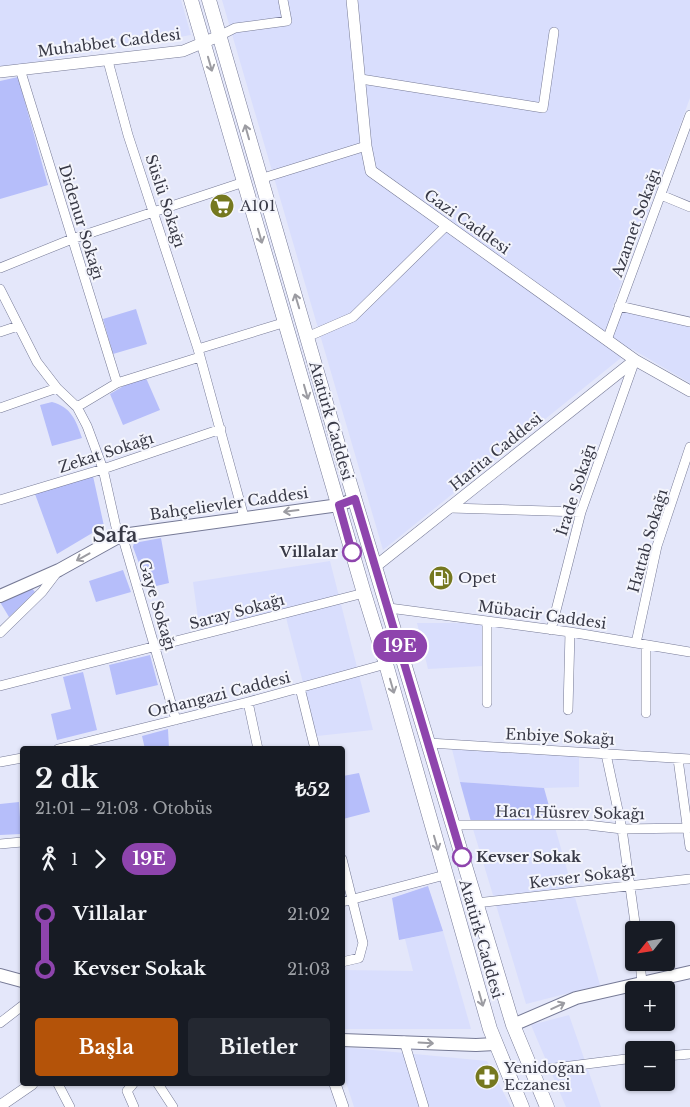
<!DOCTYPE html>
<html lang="tr">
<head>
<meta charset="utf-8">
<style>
  body { margin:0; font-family:"Libre Baskerville",serif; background:#242831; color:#f1f3f6; height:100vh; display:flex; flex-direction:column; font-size:19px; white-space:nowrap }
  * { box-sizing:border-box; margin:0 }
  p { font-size:16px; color:#9ea1a6 }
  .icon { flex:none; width:28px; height:28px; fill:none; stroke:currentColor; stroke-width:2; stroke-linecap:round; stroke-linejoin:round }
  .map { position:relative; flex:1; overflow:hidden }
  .panel { position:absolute; left:20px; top:746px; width:325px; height:340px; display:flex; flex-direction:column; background:#171b24; border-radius:5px; box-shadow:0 1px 4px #0004 }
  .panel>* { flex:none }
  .badge { padding:0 10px; border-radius:16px; font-size:18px; line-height:32px }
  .needle { width:32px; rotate:240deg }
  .fabs { position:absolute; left:625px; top:921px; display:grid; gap:10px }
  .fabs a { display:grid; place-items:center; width:50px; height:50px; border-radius:5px; background:#171b24; box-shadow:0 1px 4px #0004; font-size:25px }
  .map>.badge { position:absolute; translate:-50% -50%; box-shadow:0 0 0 2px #fff }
  .legs { display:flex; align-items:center; gap:8px; height:55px; padding:0 15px; font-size:16px }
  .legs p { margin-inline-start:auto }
  .overview { display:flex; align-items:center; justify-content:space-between; height:85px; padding:0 15px }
  h1 { font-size:28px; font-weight:800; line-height:38px }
  .primary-button { display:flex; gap:10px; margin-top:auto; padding:10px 15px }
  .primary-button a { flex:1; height:58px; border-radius:5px; background:#b45309; color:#fff; font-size:20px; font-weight:800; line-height:58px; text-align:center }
  .primary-button a+a { background:#242831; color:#f1f3f6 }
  ul { padding:0 15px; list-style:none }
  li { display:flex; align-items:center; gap:18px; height:55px; font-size:19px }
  li i { display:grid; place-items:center; width:8px; height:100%; margin:0 6px; background:currentColor }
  li i::after { content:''; width:12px; height:12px; margin:-6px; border:4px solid; border-radius:50%; background:#171b24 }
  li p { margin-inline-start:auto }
  li:first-child i { background:linear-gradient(#0000 50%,currentColor 0) }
  li:last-child i { background:linear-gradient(currentColor 50%,#0000 0) }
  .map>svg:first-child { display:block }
  .built { fill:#d9defd }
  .green { fill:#b6befa }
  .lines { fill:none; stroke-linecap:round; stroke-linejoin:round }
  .minor-casing { stroke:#767a96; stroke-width:10 }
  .tertiary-casing { stroke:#767a96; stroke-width:12 }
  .secondary-casing { stroke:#767a96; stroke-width:14 }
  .primary-casing { stroke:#767a96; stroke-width:15 }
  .minor { stroke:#fff; stroke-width:9 }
  .tertiary { stroke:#fff; stroke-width:11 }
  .secondary { stroke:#fff; stroke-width:12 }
  .primary { stroke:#fff; stroke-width:14 }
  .oneway { stroke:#9c9ca2 }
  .line-1-casing { stroke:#fff; stroke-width:11 }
  .line-1 { stroke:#8e44ad; stroke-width:8 }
  .stop-1-dot { fill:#fff; stroke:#8e44ad; stroke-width:2.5 }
  .labels { text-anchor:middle; stroke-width:4; stroke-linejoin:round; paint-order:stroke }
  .street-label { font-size:15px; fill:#383946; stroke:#f4f5fc }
  .poi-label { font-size:15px; fill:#383946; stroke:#f4f5fc; text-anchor:start }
  .stop-label { font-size:15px; font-weight:bold; fill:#383946; stroke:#f4f5fc; text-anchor:end }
  .district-label { font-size:20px; font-weight:bold; fill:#383946; stroke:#f4f5fc }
</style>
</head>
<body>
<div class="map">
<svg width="690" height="1107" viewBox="0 0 690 1107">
  <rect width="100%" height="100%" fill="#e4e7fa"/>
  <path class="built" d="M0 0H181L191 35 0 68Z
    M222 0H690V98L612 308 690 324V383L632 349 383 550Z
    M330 561 373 730 317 736 284 610 200 633 193 582Z
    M417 623H483V666L428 669Z
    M451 745 579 753V787L544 788 460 782Z
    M554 824 600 985 526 1004 473 829Z
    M443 931 471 1029H343V970L413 971 405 939Z
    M569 1015 601 1107H566L531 1025Z
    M342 1047 487 1061 511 1107H354L343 1073Z"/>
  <path class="green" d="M18 77 48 185 0 199V81Z
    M136 309 147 344 113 354 103 319Z
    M146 378 160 410 123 425 110 394 127 384Z
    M52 402C71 407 76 420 82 438L52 446 40 405Z
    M93 476 104 526 57 554 35 494Z
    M161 538 169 583 148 588 133 547 134 543Z
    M123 570 131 592 96 602 89 581Z
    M31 587 35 592 9 617 0 602Z
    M150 655 158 685 116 695 109 665Z
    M83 672 97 730 57 740 51 714 71 709 63 677Z
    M168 729 169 749H145L142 736Z
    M359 773 370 812 343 819V776Z
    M460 782 544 788 554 824 473 829Z
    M19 802 21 834 0 835V804Z
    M428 886 443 931 399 940 392 898Z"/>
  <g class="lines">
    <defs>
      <path id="minor" d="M219 36 235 28 287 21 283 0
        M108 61 128 135 198 349 244 517
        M20 69 117 383
        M361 79 543 108 554 32
        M260 179 366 146
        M661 195 690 207
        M0 268 72 239 244 182
        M0 289 37 362 57 388 77 407 87 426 103 469 116 527 122 535 176 720
        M619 306 690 322
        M0 332 18 326
        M307 337 353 317 447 225
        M607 340 690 115
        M198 349 286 322
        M77 407 117 383 200 357
        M0 408 57 388
        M0 500 103 469 221 429
        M450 508 581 512
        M389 608 570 632 690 652
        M487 621V703
        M551 630 581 512 635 360
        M0 633 42 592 58 571
        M636 643 657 546 690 447
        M0 686 364 593
        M300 688 315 749
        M248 702 258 749
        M568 710 570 632
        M646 713V646
        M429 743 690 759
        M58 749 248 702 386 664
        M606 754 622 829 636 930
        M678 759 690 847
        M0 762 22 758
        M452 825H588L622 829 688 828
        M0 844 22 842
        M342 859 363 943 359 958 342 962
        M342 902 445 875
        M476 903 690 879
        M640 962 642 983
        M0 1023 22 1006
        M404 1041 424 1107
        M666 1056 690 1054
        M531 1071 634 1058
        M58 1084 70 1107
        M133 1084 127 1091 134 1107
        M158 1084 173 1107"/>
      <path id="tertiary" d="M352 0 366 146 371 171 635 360 690 391
        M0 72 183 51 219 36
        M376 566 635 360
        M335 1084 343 1107
        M0 1106 32 1084"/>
      <path id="secondary" d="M0 596 59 570 122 535 339 505 355 499
        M0 975 22 981
        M513 1025 576 998 690 972
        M342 1040 476 1045 495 1044"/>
      <path id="primary" d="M191 0 364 593 386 664 490 1029 522 1107
        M209 0 338 444 513 1025 547 1107"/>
    </defs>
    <use href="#minor" class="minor-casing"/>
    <use href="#tertiary" class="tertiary-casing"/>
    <use href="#secondary" class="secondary-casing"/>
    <use href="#primary" class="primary-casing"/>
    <use href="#minor" class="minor"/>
    <use href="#tertiary" class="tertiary"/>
    <use href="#secondary" class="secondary"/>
    <use href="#primary" class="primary"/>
  </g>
  <defs><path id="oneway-shaft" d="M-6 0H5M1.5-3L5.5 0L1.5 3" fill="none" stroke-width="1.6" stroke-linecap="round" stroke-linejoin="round" transform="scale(1.25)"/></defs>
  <g class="oneway">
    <use href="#oneway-shaft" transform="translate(210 64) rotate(74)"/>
    <use href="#oneway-shaft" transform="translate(247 132) rotate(-106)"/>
    <use href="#oneway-shaft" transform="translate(260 236) rotate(74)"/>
    <use href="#oneway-shaft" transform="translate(297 301) rotate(-107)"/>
    <use href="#oneway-shaft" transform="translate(306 392) rotate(74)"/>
    <use href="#oneway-shaft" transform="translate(291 511) rotate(173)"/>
    <use href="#oneway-shaft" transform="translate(83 557) rotate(151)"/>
    <use href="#oneway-shaft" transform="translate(392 686) rotate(74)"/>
    <use href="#oneway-shaft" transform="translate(436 843) rotate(74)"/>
    <use href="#oneway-shaft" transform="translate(481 999) rotate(74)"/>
    <use href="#oneway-shaft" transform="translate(558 1006) rotate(-25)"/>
    <use href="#oneway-shaft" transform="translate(426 1043) rotate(3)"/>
  </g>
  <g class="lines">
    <defs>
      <path id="line-1" d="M352 552 339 505 355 499 462 857"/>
    </defs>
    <use href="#line-1" class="line-1-casing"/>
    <use href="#line-1" class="line-1"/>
  </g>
  <defs>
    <symbol id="supermarket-disc" viewBox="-11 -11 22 22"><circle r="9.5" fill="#75781f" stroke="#f4f5fc"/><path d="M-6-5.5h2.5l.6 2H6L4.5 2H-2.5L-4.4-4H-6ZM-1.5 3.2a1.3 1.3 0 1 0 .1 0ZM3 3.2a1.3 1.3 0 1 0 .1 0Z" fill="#fff"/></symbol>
    <symbol id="fuel-disc" viewBox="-11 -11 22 22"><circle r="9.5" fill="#75781f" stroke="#f4f5fc"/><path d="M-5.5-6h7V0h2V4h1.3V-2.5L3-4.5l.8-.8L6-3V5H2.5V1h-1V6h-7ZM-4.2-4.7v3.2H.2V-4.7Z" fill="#fff"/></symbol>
    <symbol id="pharmacy-disc" viewBox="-11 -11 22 22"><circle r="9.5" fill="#75781f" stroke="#f4f5fc"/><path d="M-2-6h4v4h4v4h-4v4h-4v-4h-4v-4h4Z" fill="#fff"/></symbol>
  </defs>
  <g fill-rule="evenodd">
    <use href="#supermarket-disc" x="208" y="192" width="28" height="28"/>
    <use href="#fuel-disc" x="427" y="564" width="28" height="28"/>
    <use href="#pharmacy-disc" x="473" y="1063" width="28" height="28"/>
  </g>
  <g class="stop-1-dot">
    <circle cx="352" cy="552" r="9"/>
    <circle cx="462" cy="857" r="9"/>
  </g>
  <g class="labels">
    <g class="street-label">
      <text transform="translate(109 43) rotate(-7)" y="5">Muhabbet Caddesi</text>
      <text transform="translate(165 201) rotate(72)" y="5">Süslü Sokağı</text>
      <text transform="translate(81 222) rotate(73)" y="5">Didenur Sokağı</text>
      <text transform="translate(467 222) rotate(35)" y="5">Gazi Caddesi</text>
      <text transform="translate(636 223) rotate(-70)" y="5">Azamet Sokağı</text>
      <text transform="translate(331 421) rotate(74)" y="5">Atatürk Caddesi</text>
      <text transform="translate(496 452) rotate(-39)" y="5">Harita Caddesi</text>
      <text transform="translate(106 453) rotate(-18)" y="5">Zekat Sokağı</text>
      <text transform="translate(576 490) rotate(-72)" y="5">İrade Sokağı</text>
      <text transform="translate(229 504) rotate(-8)" y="5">Bahçelievler Caddesi</text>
      <text transform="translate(648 541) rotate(-74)" y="5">Hattab Sokağı</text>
      <text transform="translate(157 605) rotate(73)" y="5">Gaye Sokağı</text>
      <text transform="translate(237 612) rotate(-15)" y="5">Saray Sokağı</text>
      <text transform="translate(542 615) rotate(8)" y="5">Mübacir Caddesi</text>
      <text transform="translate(219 695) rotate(-14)" y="5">Orhangazi Caddesi</text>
      <text transform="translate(560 737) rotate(3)" y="5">Enbiye Sokağı</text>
      <text transform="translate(570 813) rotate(1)" y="5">Hacı Hüsrev Sokağı</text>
      <text transform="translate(582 877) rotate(-7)" y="5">Kevser Sokağı</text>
      <text transform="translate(481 939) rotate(74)" y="5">Atatürk Caddesi</text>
    </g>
    <g class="poi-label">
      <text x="240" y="211">A101</text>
      <text x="458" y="583">Opet</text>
      <text x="504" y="1073">Yenidoğan<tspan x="504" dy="17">Eczanesi</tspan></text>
    </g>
    <g class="stop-label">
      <text x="338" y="557">Villalar</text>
      <text x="476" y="862" text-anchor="start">Kevser Sokak</text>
    </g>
    <g class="district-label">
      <text x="115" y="542">Safa</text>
    </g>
  </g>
</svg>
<div class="fabs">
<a><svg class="needle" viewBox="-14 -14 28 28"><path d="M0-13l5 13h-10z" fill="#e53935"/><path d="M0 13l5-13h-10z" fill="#9ea1a6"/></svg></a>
<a>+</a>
<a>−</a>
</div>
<b class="badge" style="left:400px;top:646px;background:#8e44ad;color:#fff">19E</b>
<section class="panel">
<div class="overview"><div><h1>2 dk</h1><p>21:01 – 21:03 · Otobüs</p></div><b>₺52</b></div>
<div class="legs"><svg class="icon" aria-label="walk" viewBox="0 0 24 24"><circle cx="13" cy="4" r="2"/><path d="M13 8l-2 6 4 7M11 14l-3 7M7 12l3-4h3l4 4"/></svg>1<svg class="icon" aria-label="forward" viewBox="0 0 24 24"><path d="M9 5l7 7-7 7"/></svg><b class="badge" style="background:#8e44ad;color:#fff">19E</b></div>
<ul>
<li><i style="color:#8e44ad"></i><b>Villalar</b><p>21:02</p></li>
<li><i style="color:#8e44ad"></i><b>Kevser Sokak</b><p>21:03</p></li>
</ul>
<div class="primary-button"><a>Başla</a><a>Biletler</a></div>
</section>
</div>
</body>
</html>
